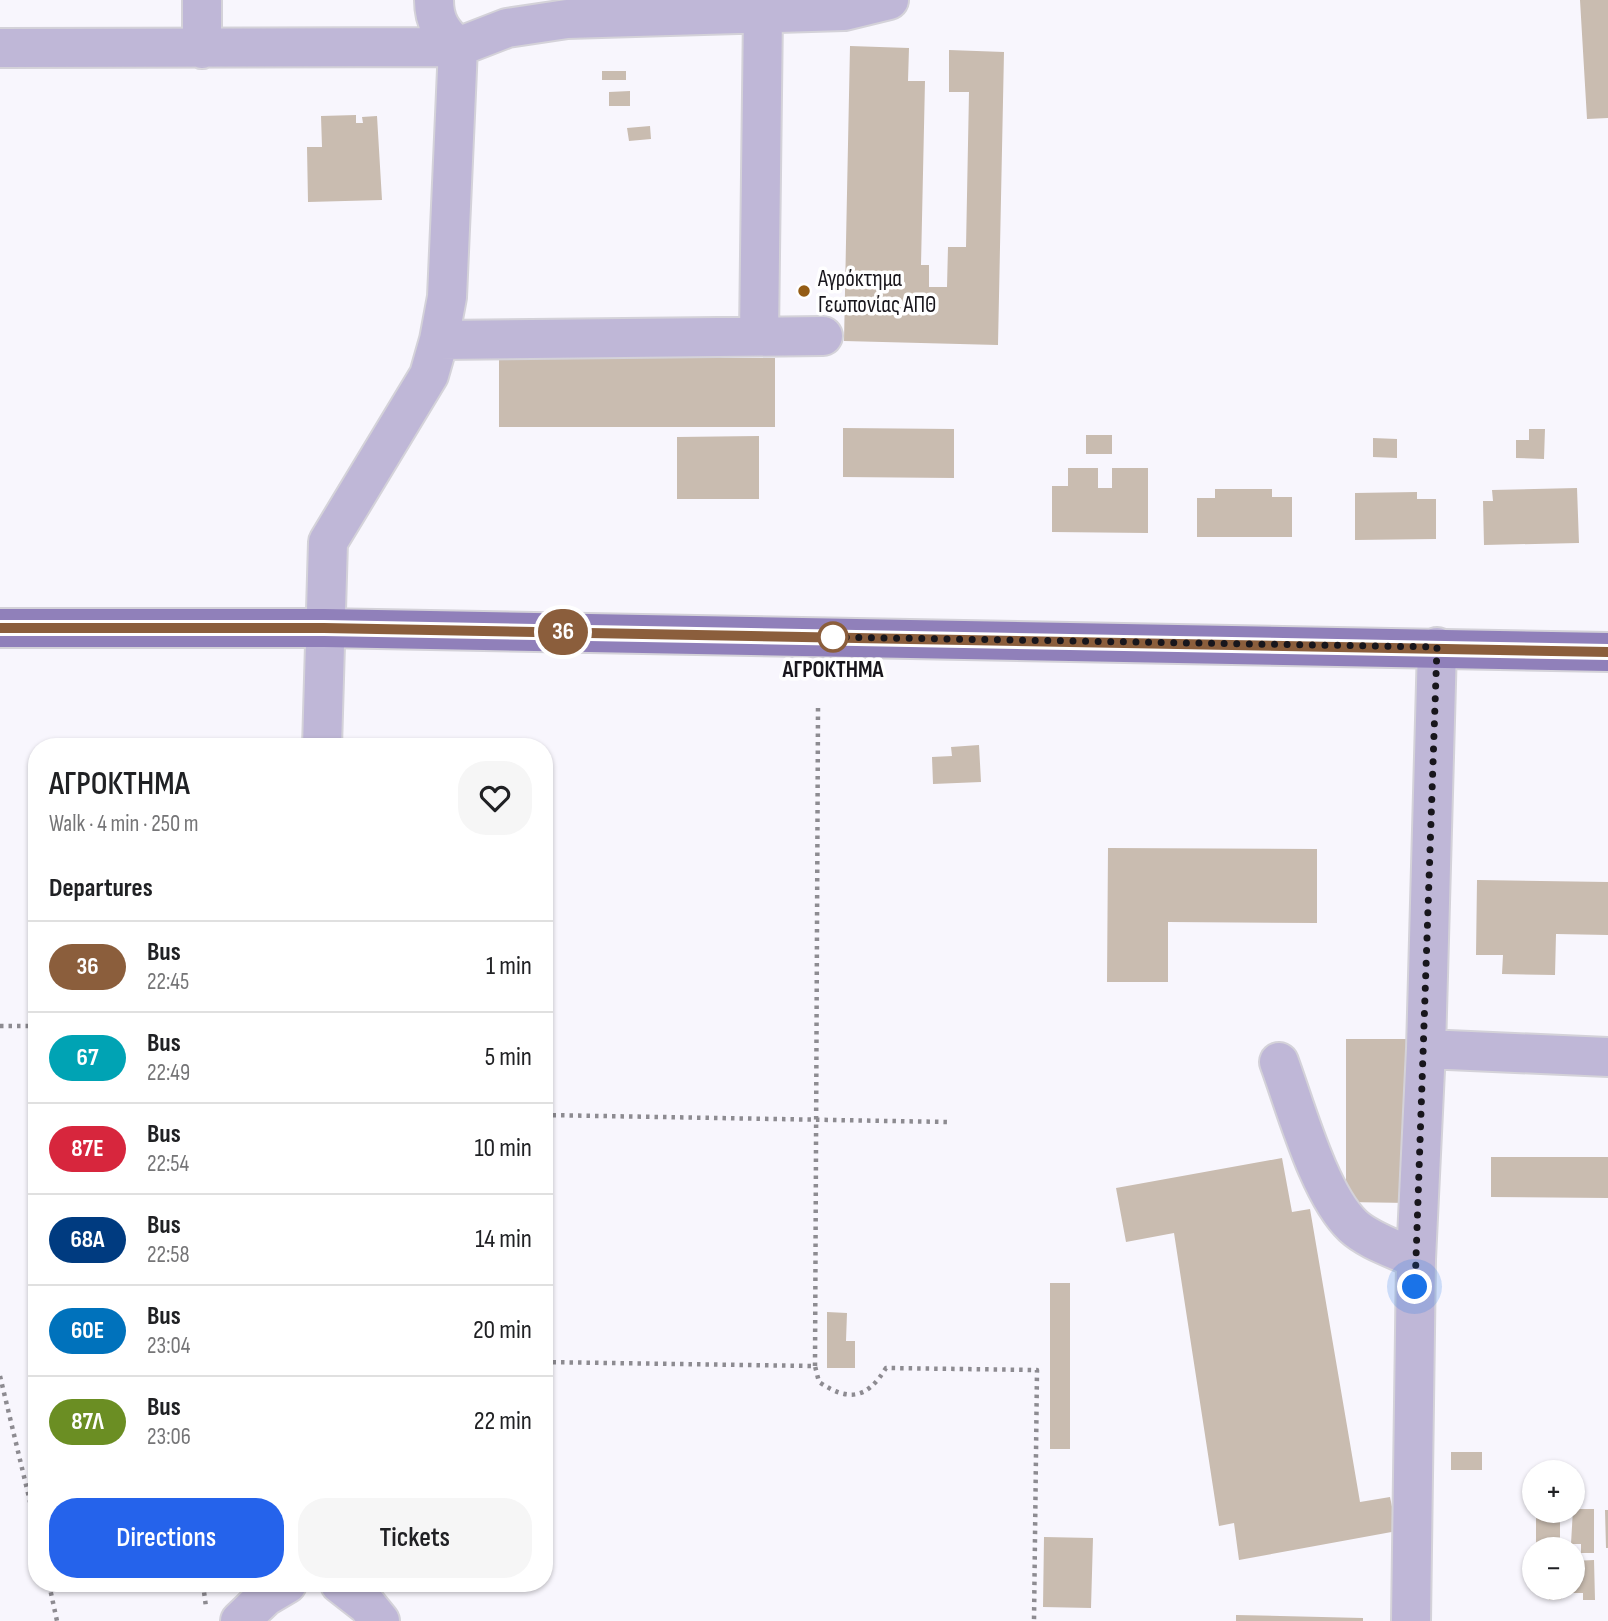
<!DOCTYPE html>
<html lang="en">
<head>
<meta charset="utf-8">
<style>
  body { margin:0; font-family:"Sofia Sans Condensed",sans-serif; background:#f6f6f6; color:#202124; height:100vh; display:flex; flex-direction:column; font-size:26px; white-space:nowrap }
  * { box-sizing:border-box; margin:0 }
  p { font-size:23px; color:#757577 }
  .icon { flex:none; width:38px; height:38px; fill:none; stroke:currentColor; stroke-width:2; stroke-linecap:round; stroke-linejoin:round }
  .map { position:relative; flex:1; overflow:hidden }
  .sheet { position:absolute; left:28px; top:738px; width:525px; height:854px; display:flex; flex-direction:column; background:#fff; border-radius:28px; box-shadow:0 2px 5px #0004 }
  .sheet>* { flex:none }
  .badge { padding:0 14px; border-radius:23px; font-size:24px; line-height:46px }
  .fabs { position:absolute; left:1522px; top:1460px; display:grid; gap:14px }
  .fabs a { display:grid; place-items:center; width:63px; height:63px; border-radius:50%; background:#fff; box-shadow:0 2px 5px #0004; font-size:35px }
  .you { position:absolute; width:35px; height:35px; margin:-18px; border:5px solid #fff; border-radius:50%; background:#1a73e8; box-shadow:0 0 0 10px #1a73e833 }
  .map>.badge { position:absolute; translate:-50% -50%; box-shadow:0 0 0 4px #fff }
  h2 { padding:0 21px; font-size:26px; line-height:63px }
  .round { display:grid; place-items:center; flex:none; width:74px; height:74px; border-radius:28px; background:#f6f6f6 }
  .headline { display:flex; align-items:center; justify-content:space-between; height:119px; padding:0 21px }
  h1 { font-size:33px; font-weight:600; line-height:52px }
  .cta { display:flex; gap:14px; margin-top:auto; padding:14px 21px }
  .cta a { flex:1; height:80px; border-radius:28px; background:#2563eb; color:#fff; font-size:28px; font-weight:600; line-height:80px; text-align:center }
  .cta a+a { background:#f6f6f6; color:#202124 }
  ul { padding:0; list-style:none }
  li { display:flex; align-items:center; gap:21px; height:91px; padding:0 21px; border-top:2px solid #e0e0e0 }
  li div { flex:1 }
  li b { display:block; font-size:26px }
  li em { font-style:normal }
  li .badge { min-width:77px; font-weight:700; text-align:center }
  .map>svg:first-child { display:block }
  .building { fill:#c9bcb0 }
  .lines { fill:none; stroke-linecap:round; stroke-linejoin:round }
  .minor-casing { stroke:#d4d2d9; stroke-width:42 }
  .major-casing { stroke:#d4d2d9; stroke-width:42 }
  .path { stroke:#8d8b91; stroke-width:4.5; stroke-dasharray:3.5 5; stroke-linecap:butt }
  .minor { stroke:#bfb7d7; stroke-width:38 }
  .major { stroke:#9080ba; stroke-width:38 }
  .line-casing { stroke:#fff; stroke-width:16 }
  .line { stroke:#8b5e3c; stroke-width:10 }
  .walk { stroke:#18161c; stroke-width:7; stroke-dasharray:0 12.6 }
  .poi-dot { fill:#945c15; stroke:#fff; stroke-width:2.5 }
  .stop-dot { fill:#fff; stroke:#8b5e3c; stroke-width:3.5 }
  .labels { text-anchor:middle; stroke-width:7; stroke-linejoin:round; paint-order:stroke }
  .poi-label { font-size:23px; fill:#18161c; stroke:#fff; text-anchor:start }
  .stop-label { font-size:23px; font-weight:bold; fill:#18161c; stroke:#fff }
</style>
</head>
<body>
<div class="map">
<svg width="1608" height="1621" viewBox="0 0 1608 1621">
  <rect width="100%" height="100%" fill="#f8f6fd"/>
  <path class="building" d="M1580 0H1608V118L1587 119Z
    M850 46 909 48 908 81H925L921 265H929V287H947L948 247H966L969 92H949V50L1004 52 998 345 844 341Z
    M602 71H626V80H602Z
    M630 91V106H609V92Z
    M356 115V123H363L362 117 377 116 382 200 308 202 307 147H322L321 116Z
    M650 126 651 139 629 141 627 128Z
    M499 358H775V427H499Z
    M843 428 954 429V478L843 477Z
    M1529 429H1545L1544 459 1516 458V440H1529Z
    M1086 435H1112V454H1086Z
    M759 436V499H677V437Z
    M1373 438 1397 439V458L1373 457Z
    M1068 468H1098V488H1112V468H1148V533L1052 532V486H1068Z
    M1577 488 1579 543 1484 545 1483 501H1493L1492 490Z
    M1215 489H1272V497H1292V537H1197V498H1215Z
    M1417 492V499H1436V539L1355 540V493Z
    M979 745 981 782 933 784 932 757 952 756 951 747Z
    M1108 848 1317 849V923L1168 922V982H1107Z
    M1477 880 1608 882V935L1556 934 1555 975 1502 974 1503 955H1476Z
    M1346 1039H1408V1203L1346 1202Z
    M1491 1157H1608V1198L1491 1197Z
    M1282 1158 1292 1212 1310 1209 1360 1502 1390 1497 1397 1531 1239 1560 1234 1523 1219 1526 1174 1233 1126 1242 1116 1188Z
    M1050 1283H1070V1449H1050Z
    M827 1312 847 1313 846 1341H855V1368H827Z
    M1451 1452H1482V1470H1451Z
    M1573 1509H1594V1553H1581V1544H1571Z
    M1536 1510H1560V1549L1536 1548Z
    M1605 1510H1608V1548H1606Z
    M1044 1537 1093 1538 1091 1608 1043 1607Z
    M1594 1560 1595 1600H1583V1593H1573V1561Z
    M1539 1587H1561L1562 1599 1549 1600V1593H1539Z
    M1236 1615 1363 1618V1621H1236Z"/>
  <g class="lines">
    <defs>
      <path id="minor" d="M0 48 458 47 507 28 567 19 844 11 889 0
        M202 49V0
        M759 336 763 13
        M439 340 823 336
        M322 747 328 542 429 375 439 340 447 297 458 47C442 33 434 22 434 0
        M1426 1049 1608 1057
        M1279 1062C1296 1108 1319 1194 1353 1226 1369 1241 1396 1249 1416 1259
        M340 1584 367 1605 380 1621
        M240 1621 265 1597 287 1584
        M1411 1621 1416 1259 1426 1049 1437 647"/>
      <path id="major" d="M0 628H324L1608 652"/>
    </defs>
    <use href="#minor" class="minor-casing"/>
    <use href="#major" class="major-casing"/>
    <path class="path" d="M0 1026H37
      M544 1115 949 1122
      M544 1362 815 1366 819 1382C849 1402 867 1399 886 1368L1037 1370 1034 1621
      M815 1366 818 708
      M0 1376 37 1531
      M49 1584 57 1621
      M203 1584 206 1607"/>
    <use href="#minor" class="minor"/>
    <use href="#major" class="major"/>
  </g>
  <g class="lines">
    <defs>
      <path id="line" d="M0 628H324L1608 652"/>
    </defs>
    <use href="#line" class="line-casing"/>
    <use href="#line" class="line"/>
    <path class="walk" d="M833 637H827L1437 647 1415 1287"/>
  </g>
  <circle class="poi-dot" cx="804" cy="291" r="7"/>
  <circle class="stop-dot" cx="833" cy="637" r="14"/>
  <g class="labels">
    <g class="poi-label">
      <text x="818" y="286">Αγρόκτημα<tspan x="818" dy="26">Γεωπονίας ΑΠΘ</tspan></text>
    </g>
    <g class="stop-label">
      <text x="833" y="677">ΑΓΡΟΚΤΗΜΑ</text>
    </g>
  </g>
</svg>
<div class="fabs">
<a>+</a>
<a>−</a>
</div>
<div class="you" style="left:1415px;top:1287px"></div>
<b class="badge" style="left:563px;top:632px;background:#8b5e3c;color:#fff">36</b>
<section class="sheet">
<div class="headline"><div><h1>ΑΓΡΟΚΤΗΜΑ</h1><p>Walk · 4 min · 250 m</p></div><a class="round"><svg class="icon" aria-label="heart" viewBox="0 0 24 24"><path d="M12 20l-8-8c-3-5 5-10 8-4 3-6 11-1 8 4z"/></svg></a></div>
<h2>Departures</h2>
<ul>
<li><span class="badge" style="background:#8b5e3c;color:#fff">36</span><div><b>Bus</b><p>22:45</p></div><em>1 min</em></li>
<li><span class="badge" style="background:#00a3b4;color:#fff">67</span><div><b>Bus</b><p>22:49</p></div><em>5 min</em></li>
<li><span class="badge" style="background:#d7263d;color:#fff">87Ε</span><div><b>Bus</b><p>22:54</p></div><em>10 min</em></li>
<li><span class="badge" style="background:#003b80;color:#fff">68Α</span><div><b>Bus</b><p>22:58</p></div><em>14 min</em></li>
<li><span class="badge" style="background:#0072bc;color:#fff">60Ε</span><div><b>Bus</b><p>23:04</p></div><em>20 min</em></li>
<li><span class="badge" style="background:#6b8e23;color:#fff">87Λ</span><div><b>Bus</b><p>23:06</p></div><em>22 min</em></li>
</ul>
<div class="cta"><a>Directions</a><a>Tickets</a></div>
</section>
</div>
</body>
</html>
